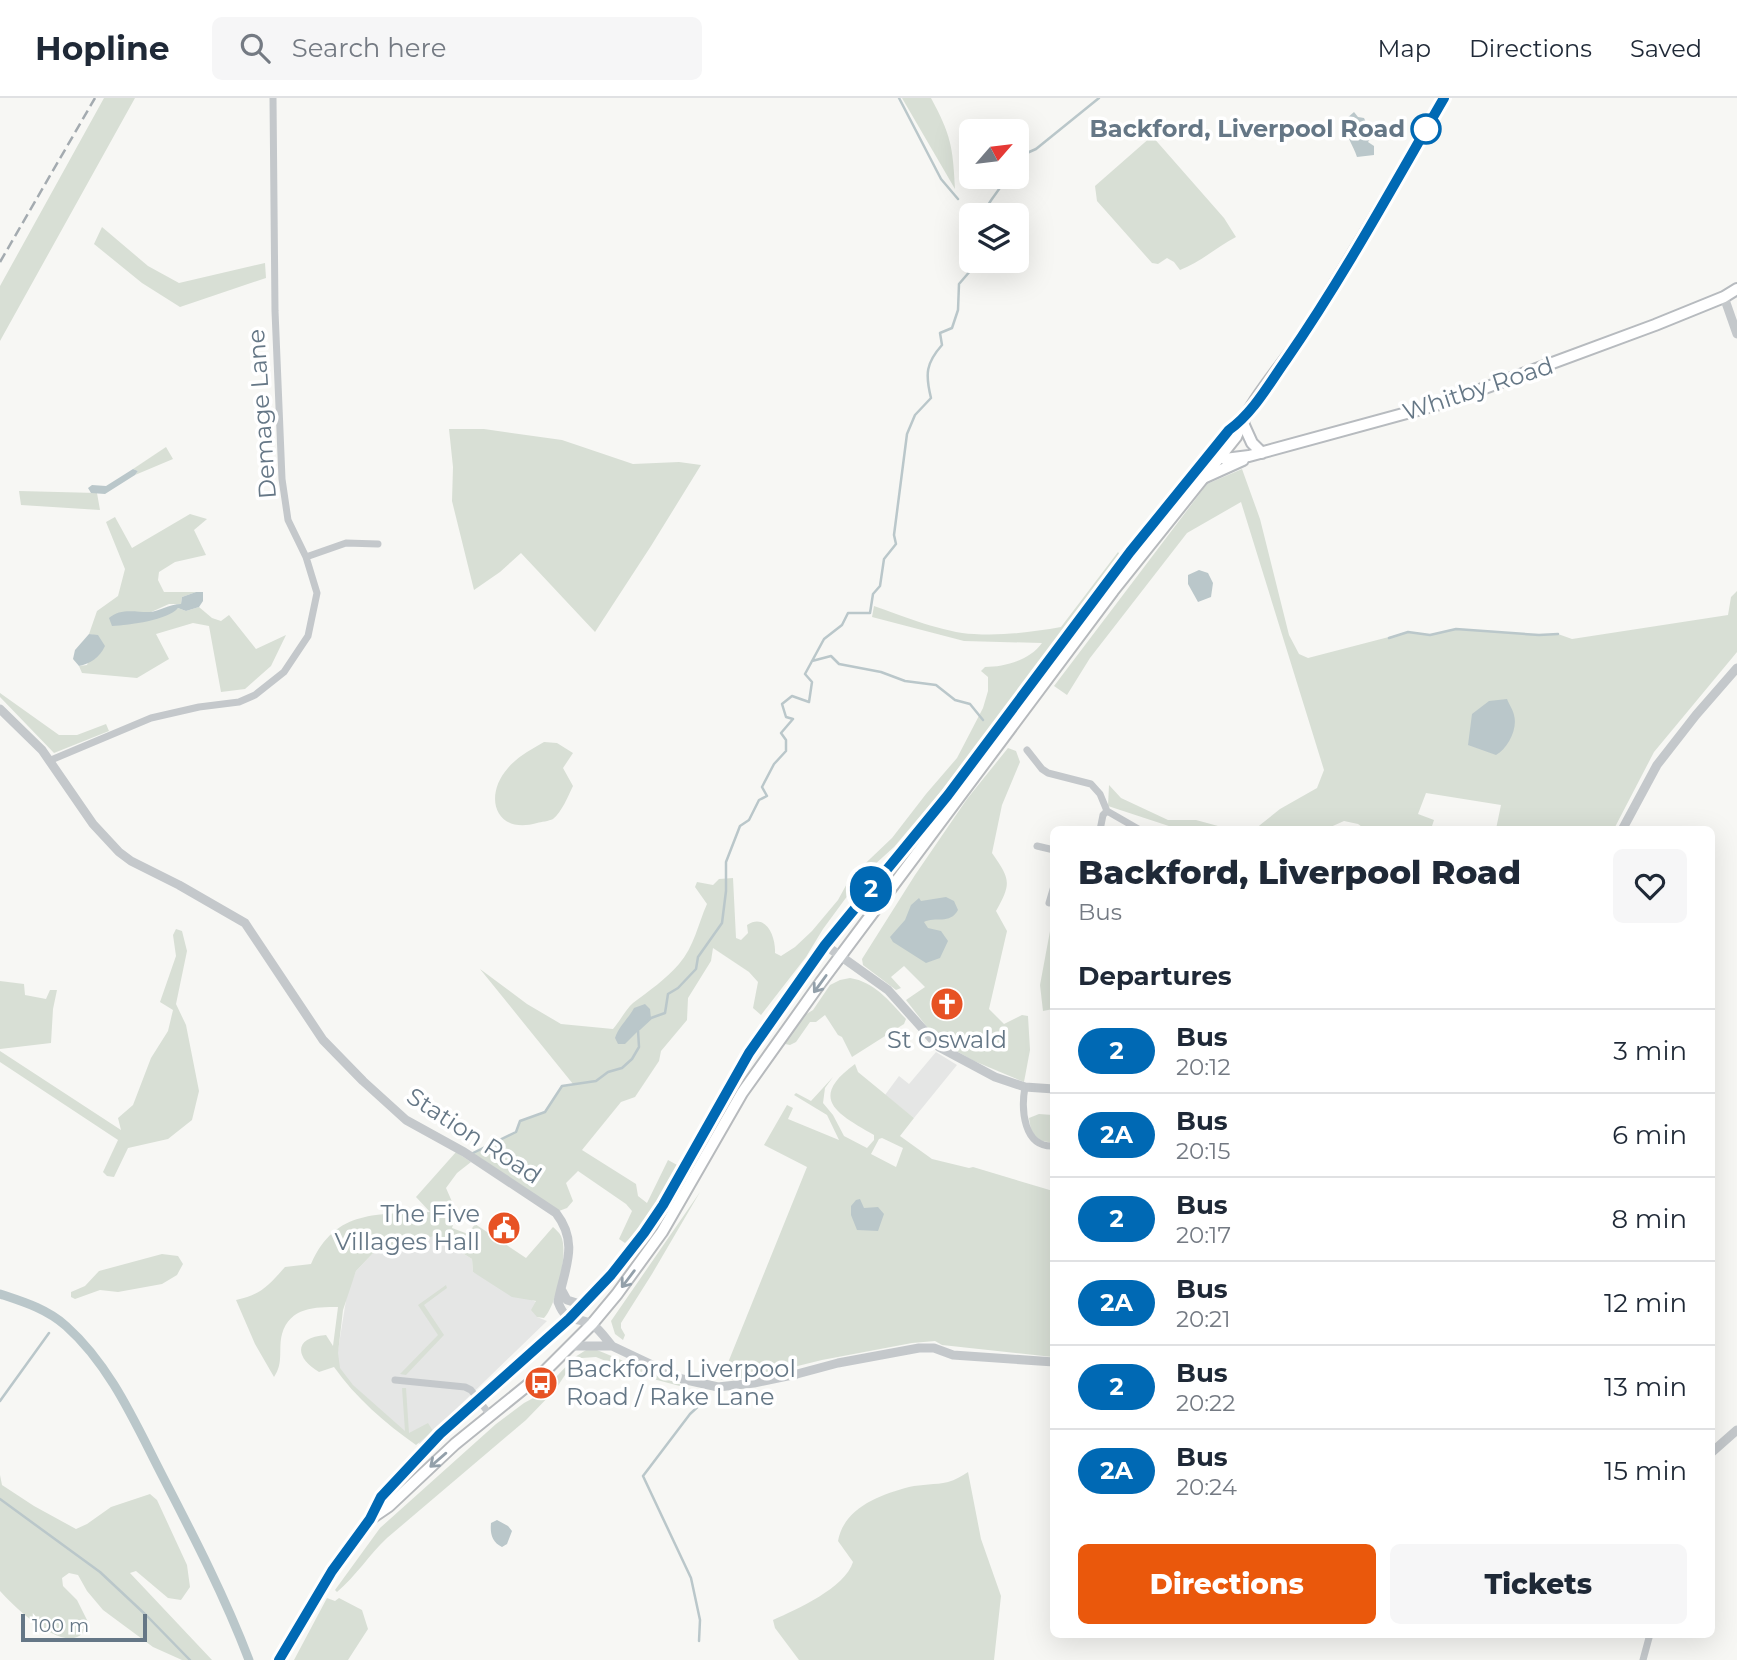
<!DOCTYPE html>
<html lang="en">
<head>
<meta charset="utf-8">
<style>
  body { margin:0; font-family:Montserrat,sans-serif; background:#f6f6f7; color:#1f2937; height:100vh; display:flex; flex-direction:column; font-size:26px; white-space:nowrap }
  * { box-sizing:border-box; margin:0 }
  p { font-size:23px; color:#747a83 }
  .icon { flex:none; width:38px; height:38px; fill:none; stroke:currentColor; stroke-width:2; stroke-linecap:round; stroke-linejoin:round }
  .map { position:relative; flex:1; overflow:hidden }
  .drawer { position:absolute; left:1050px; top:728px; width:665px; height:812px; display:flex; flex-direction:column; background:#fff; border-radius:10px; box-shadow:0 7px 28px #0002 }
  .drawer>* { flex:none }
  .badge { padding:0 14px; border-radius:23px; font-size:24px; line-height:46px }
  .needle { width:46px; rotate:62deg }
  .buttons { position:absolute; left:959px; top:21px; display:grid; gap:14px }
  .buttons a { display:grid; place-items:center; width:70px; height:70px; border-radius:10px; background:#fff; box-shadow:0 7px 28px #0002; font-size:35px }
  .scale { position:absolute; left:21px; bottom:18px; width:126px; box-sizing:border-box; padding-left:7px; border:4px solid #657786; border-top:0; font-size:19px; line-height:24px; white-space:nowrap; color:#657786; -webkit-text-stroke:5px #fff; paint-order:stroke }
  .map>.badge { position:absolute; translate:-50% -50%; box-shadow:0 0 0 4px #fff }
  h2 { padding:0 28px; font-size:26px; line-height:63px }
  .round { display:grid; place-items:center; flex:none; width:74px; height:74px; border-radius:10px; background:#f6f6f7 }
  .head { display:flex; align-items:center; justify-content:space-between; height:119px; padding:0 28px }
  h1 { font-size:33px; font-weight:800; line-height:52px }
  .action { display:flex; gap:14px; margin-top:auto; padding:14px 28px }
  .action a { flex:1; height:80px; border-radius:10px; background:#ea580c; color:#fff; font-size:28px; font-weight:800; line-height:80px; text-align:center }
  .action a+a { background:#f6f6f7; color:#1f2937 }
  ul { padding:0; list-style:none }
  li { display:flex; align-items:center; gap:21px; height:84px; padding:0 28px; border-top:2px solid #e0e1e3 }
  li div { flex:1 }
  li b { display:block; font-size:26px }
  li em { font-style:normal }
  li .badge { min-width:77px; font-weight:700; text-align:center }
  header { display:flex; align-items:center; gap:42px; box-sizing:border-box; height:98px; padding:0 35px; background:#fff; border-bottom:2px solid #e0e1e3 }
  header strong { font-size:33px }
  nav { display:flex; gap:38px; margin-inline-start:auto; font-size:24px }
  .search { width:490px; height:63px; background:#f6f6f7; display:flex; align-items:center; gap:18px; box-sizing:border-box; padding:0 24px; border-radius:10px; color:#747a83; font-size:26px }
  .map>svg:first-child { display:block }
  .built { fill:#e5e6e5 }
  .green { fill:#d8dfd5; fill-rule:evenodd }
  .water { fill:#bac7ca }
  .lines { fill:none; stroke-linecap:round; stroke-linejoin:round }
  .stream { stroke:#bac7ca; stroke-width:2.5 }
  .canal { stroke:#bac7ca; stroke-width:9 }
  .primary-casing { stroke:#b7bbbf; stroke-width:14 }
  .trunk-casing { stroke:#b7babd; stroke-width:14 }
  .minor { stroke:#c4c8cb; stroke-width:7 }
  .tertiary { stroke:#c4c8cb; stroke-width:9 }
  .primary { stroke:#fff; stroke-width:10 }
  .trunk { stroke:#fff; stroke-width:10 }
  .rail { stroke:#a4abb0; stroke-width:2.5; stroke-dasharray:10 5; stroke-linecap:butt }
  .oneway { stroke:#93a0aa }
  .line-casing { stroke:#fff; stroke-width:16 }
  .line { stroke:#0069b4; stroke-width:10 }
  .stop-dot { fill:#fff; stroke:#0069b4; stroke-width:3.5 }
  .labels { text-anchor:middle; stroke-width:7; stroke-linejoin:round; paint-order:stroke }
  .stop-label { font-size:24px; font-weight:bold; fill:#657786; stroke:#fff; text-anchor:end }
  .street-label { font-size:24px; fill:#657786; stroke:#fff }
  .poi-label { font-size:24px; fill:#657786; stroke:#fff }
</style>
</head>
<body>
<header>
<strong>Hopline</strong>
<div class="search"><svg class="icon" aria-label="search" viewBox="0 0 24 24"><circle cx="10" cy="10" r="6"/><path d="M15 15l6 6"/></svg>Search here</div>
<nav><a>Map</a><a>Directions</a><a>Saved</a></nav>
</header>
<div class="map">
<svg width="1737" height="1562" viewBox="0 0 1737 1562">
  <rect width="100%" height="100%" fill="#f7f7f4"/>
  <path class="built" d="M936 954 957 967 914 1020 885 997 899 978 909 986Z
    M435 1138 472 1161 473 1174 536 1204 537 1219 547 1223 420 1346 406 1338 345 1280 336 1265 347 1196 356 1173 376 1152Z"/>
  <path class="green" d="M104 0H135L0 243V188Z
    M902 0H931C951 37 953 49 955 91Z
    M1152 38 1224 120 1236 139C1217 149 1199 165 1180 172L1174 164 1167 160 1158 166 1152 165 1097 103 1095 88Z
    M102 129 148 168 179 185 265 165 266 180 180 209 142 185 94 146Z
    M449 331H484L562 342 633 366 679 364 701 367 651 448 595 534 521 455 500 474 474 492 452 403 453 369Z
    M166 349 173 361 135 377 138 373 133 371Z
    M1242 371 1260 421 1289 537 1299 556 1308 560 1408 534 1430 537 1456 531 1539 537 1558 536 1572 541 1728 517 1731 499 1737 493V554L1654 654 1614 731H1496L1501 707 1426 695 1418 716 1434 722 1431 731H1365L1358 726 1344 723 1326 731H1255L1280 711 1317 690 1324 672 1241 404 1187 435 1090 560 1067 597 1054 588 1207 386Z
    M19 393 97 395 100 412 21 407Z
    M190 416 207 421 194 432 206 457 175 464 159 474 158 482 164 494H196L182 499 181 506H169L149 515 148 522 178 510 186 513 199 509 212 520 221 523 229 517 256 551 286 537 271 568 245 591 221 594 209 528 193 525 156 536 169 561 137 580 82 575 79 568 87 567 98 538 89 536 97 513 118 498 125 471 106 424 115 419 132 450Z
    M1118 454 1121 458 1106 478 943 691 894 749 862 778 823 831 806 859 761 917 753 910 758 884 749 874 713 850 711 863 688 900 687 922 661 953 659 963 635 999 621 1004 582 1052 636 1086 638 1098 647 1105 668 1062 679 1068C664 1096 649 1123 625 1145L619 1141 632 1113 626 1106 578 1073 566 1085 573 1103 567 1110 559 1113 473 1055 516 1034 520 1023 545 1014 562 988 573 986 480 871 527 906 561 926 613 931C620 923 626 911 633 905 649 893 666 881 679 866 694 849 698 826 707 806L695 789 697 784 713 787 719 781 733 780 736 840 741 842 748 835 747 827C766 814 776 839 775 855L781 858 795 849 812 833 838 802 850 780 892 740 926 696 957 660 983 610 988 593V579L981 573 985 569C1005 569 1030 562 1042 545L964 543 872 519 874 508C903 518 944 535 974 536 1003 538 1032 534 1061 529Z
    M0 595 59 637H77L106 626 109 633 54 655 0 599Z
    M544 644 557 645 573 655 563 670 573 688C568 698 562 714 553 721 549 723 541 724 537 725 495 737 483 698 508 670 518 658 531 652 544 644Z
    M1008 650 1016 653 1020 664 1002 707 992 755C1010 781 1012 785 996 813L1007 833 989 911 1004 926 1022 917 1028 918 1030 952 1024 984 974 963 937 942 906 902 925 889 904 868 891 879 901 890 896 892 863 867 862 861 915 777 967 701Z
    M1109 687 1121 700 1168 722H1196L1229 731H1178L1108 708Z
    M1053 817V911L1043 913 1040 887Z
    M176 831 182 833 187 853 176 906 186 927 199 993 192 1022 168 1041 128 1050 114 1079 107 1078 103 1074 118 1042 0 964V953L121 1032 118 1020 133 1007 151 960 168 933 173 912 160 904 176 858 173 837Z
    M850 880C875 884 889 903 906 921L904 926 852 959 842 939 838 937 825 917 816 924H810L796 944 790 947 785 946 803 918 813 912 830 887 840 882Z
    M0 883 24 886 25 897 46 901 50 892H57L53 911 51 945 0 951Z
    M855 966 858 974 914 1020 900 1038 932 1061 969 1070 973 1069 1053 1093V1259L942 1247 935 1243 912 1245 822 1262 749 1280 721 1282 807 1069 764 1047 787 1007 793 1010 788 1021 839 1042 827 1017 794 997 796 995 811 1003 833 979 825 990 823 1005 833 1017 844 1038 867 1050 874 1042V1037C838 1016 807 1001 855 966ZM882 1040 903 1050 896 1069 871 1056 879 1041Z
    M1039 1016 1053 1017V1045L1038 1042 1031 1032 1029 1020Z
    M456 1054 471 1064 457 1075 446 1090 457 1115 452 1130 468 1136 475 1126 526 1160 553 1129C556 1132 559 1134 561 1138 569 1155 556 1208 544 1220L537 1219 531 1212 536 1203 512 1199 473 1174 472 1161 435 1138 376 1152 356 1173 343 1212 338 1255 340 1270 353 1287 405 1333 402 1290H406L409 1335 428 1325 433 1333 416 1347C386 1326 355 1299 334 1269L319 1274C294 1259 294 1239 326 1237L333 1248 338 1209C315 1209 290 1209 282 1236 278 1251 284 1265 274 1279L255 1246 236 1202C262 1196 268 1188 285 1169L311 1166C336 1110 378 1117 430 1114L416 1099Z
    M700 1094 652 1176 621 1225V1230L625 1237 623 1242 615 1236 611 1223Z
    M162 1156 178 1158 183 1166 177 1177 162 1186 118 1194 100 1192 75 1201 71 1199V1194L85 1188 99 1173Z
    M446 1187 447 1190 424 1207 444 1237 406 1277 400 1276 438 1237 418 1207Z
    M586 1252H597L691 1291 642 1278 596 1259 582 1260 573 1265 555 1292 526 1322 387 1440C369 1457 356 1478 337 1494L335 1492 380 1430 496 1326 524 1305 539 1297 575 1259Z
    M968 1374 981 1441 1001 1498 994 1562H799L775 1530 773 1522C797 1511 845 1490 853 1464L838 1443C844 1410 879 1397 909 1389 922 1386 935 1387 948 1384 955 1382 962 1378 968 1374Z
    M0 1377 2 1387 34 1408 76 1431 87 1426 111 1409 150 1396 157 1402 187 1467 190 1489 181 1502 168 1500 136 1473 130 1475 212 1562H182L153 1549 103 1512 87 1493 78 1477 69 1475 62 1480 63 1488 77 1502 88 1524C85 1531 83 1538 74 1540 53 1545 13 1508 0 1493Z
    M327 1500 335 1503 339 1500 362 1512 368 1531 348 1562H294Z"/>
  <path class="water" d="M1354 14 1358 19 1364 20 1372 38 1368 44 1374 48V57L1357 59C1353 46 1343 35 1346 21Z
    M133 371 138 373 135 377 105 396 91 395 88 390 92 387 106 388Z
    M1199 472 1208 475 1213 485 1211 499 1198 504 1188 486V477Z
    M196 494H203V503L199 509 186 513 178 510C168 522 130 527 112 528L109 520C120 510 135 514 148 514 156 515 169 506 181 506L182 499Z
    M89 536 98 537 105 548C100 559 90 566 79 568L73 561 75 552Z
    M1507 601C1509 606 1513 612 1514 617 1518 631 1508 650 1496 657L1468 647 1472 616 1489 603Z
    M946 799 954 803 958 812C950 827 935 818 924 824L928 830 941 833 948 843 940 860 926 865 893 844 890 839 905 822 911 807 919 800 921 803Z
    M645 906 650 911 651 920 625 946H618L615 940C619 928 628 921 634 910Z
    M860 1101 864 1110 878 1109 884 1116 878 1133 857 1132 851 1117V1108L856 1102Z
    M497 1422 508 1428 512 1433 507 1446 502 1449C492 1444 490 1436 491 1425Z"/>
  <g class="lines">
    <path class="stream" d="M899 0 941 81 958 101
      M1017 63 1020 58 1036 51 1099 0
      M983 117C988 103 1000 92 1007 79
      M1389 540 1408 534 1430 537 1456 531 1539 537 1558 536
      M812 563 831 558 839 566 881 574 905 583 936 587 955 602 970 606 983 622
      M473 1055 516 1034 520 1023 545 1014 562 988 596 983 608 974 622 970 632 961 639 949 638 932 651 920 665 915 668 896 678 890 696 871 698 859 722 825 726 793V764L740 728 749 722 759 702 767 698 762 689 774 666 786 653V642L781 635 793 621 786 619 782 606 792 598 809 604 812 584 805 576 824 541 842 527 848 515H870L873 496 880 488 884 461 896 446 894 437 907 336 915 317 931 300C925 276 926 265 942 247L940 235 952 230 958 212 959 186 971 172 972 163
      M0 1303 49 1235
      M0 1401 100 1474 147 1518 190 1562
      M699 1543 700 1522 691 1480 643 1378 690 1316 705 1302"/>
    <path class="canal" d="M0 1196C24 1204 47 1211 66 1228 111 1268 136 1327 163 1379 194 1439 225 1499 249 1562"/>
    <defs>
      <path id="primary" d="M1242 323 1252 345 1262 355
        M1214 355 1225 361 1249 358 1447 304 1655 227 1724 199 1737 191
        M1201 381 1243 362"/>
      <path id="trunk" d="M370 1421 389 1408 455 1346 544 1274 592 1226 617 1196 662 1134 742 995 821 884 1113 493 1236 339C1250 301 1284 266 1306 232 1354 156 1399 78 1444 0
        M279 1562 332 1473 370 1421 381 1399 441 1336 569 1221 611 1177 644 1135 663 1107 749 955 825 847 948 697 1131 454 1229 332 1241 324"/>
    </defs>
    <use href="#primary" class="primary-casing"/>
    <use href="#trunk" class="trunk-casing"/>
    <path class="minor" d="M306 459 346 445 378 446
      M1027 652 1042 671 1048 675 1091 686 1100 696 1107 713 1140 732
      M51 662 151 620 199 609 239 604 255 597 284 574 308 538 317 495 306 459 288 422 282 381 275 213 273 0
      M1100 732 1103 717 1107 713
      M1037 748 1054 752
      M1049 805 1054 788
      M1025 989C1021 1011 1023 1050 1054 1048
      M395 1282 465 1289 471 1292 490 1317
      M1643 1562 1650 1536"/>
    <path class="tertiary" d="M1724 199 1737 236
      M0 611 42 652 93 726 119 754 131 763 179 787 245 825 323 942 363 983 406 1022 464 1054 556 1115C580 1146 564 1171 558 1204 567 1228 576 1217 593 1227 600 1232 606 1241 612 1248
      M1622 732 1657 667 1696 617 1737 570
      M825 847 888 892 939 949 995 979 1025 989 1054 991
      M561 1191 567 1202 583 1207
      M571 1248H612L682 1281 718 1289 754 1285 797 1276 838 1265 919 1250H934L953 1257 1054 1264
      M1712 1354 1737 1332"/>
    <use href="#primary" class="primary"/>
    <use href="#trunk" class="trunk"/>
    <path class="rail" d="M0 164 95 0"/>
  </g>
  <defs><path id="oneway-shaft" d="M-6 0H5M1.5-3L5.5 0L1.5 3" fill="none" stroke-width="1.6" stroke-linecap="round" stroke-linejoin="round" transform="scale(1.75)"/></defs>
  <g class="oneway">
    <use href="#oneway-shaft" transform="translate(820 886) rotate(126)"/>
    <use href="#oneway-shaft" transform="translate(628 1181) rotate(127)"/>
    <use href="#oneway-shaft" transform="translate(438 1362) rotate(139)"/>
  </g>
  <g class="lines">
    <defs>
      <path id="line" d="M279 1562 332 1473 370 1421 381 1399 440 1336 569 1221 611 1177 644 1135 663 1107 749 955 825 847 948 697 1130 454 1229 332C1253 315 1269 286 1286 262 1344 178 1393 88 1444 0"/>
    </defs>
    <use href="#line" class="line-casing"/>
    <use href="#line" class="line"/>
  </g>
  <defs>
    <symbol id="church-disc" viewBox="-11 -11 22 22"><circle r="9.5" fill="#e75224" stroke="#fff"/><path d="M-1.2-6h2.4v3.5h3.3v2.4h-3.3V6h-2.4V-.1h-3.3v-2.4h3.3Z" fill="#fff"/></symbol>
    <symbol id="civic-disc" viewBox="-11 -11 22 22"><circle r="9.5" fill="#e75224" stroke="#fff"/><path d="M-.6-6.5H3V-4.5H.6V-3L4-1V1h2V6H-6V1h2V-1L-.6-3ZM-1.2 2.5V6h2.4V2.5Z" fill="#fff"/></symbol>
    <symbol id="bus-disc" viewBox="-11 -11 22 22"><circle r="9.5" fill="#e75224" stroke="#fff"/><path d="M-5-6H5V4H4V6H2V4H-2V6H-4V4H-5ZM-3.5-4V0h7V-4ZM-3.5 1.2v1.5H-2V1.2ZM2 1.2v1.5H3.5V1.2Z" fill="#fff"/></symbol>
  </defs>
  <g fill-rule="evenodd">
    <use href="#church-disc" x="928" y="887" width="38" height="38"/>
    <use href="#civic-disc" x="485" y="1111" width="38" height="38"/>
    <use href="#bus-disc" x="522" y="1266" width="38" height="38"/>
  </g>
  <circle class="stop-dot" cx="1426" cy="31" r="14"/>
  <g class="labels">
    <g class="stop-label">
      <text x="1405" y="39">Backford, Liverpool Road</text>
    </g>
    <g class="street-label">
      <text transform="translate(1478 291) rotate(-18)" y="8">Whitby Road</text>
      <text transform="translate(262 316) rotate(-94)" y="8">Demage Lane</text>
      <text transform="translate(474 1038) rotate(33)" y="8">Station Road</text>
    </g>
    <g class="poi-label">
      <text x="947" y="950">St Oswald</text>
      <text x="480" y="1124" text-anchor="end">The Five<tspan x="480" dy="28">Villages Hall</tspan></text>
      <text x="566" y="1279" text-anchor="start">Backford, Liverpool<tspan x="566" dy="28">Road / Rake Lane</tspan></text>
    </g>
  </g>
</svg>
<div class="buttons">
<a><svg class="needle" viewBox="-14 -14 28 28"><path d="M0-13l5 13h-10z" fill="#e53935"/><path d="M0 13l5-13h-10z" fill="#747a83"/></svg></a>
<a><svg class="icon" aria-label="layers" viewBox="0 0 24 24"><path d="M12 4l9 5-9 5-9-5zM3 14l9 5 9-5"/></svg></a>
</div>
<div class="scale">100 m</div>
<b class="badge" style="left:871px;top:791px;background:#0069b4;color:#fff">2</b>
<section class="drawer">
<div class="head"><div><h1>Backford, Liverpool Road</h1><p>Bus</p></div><a class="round"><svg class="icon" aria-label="heart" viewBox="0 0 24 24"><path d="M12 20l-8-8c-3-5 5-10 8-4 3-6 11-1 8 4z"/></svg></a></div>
<h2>Departures</h2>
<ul>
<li><span class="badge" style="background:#0069b4;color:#fff">2</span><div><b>Bus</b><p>20:12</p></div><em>3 min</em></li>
<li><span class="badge" style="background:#0069b4;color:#fff">2A</span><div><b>Bus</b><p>20:15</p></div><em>6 min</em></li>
<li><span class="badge" style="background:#0069b4;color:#fff">2</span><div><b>Bus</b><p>20:17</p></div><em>8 min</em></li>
<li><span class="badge" style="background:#0069b4;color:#fff">2A</span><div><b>Bus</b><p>20:21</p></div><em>12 min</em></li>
<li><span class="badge" style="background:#0069b4;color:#fff">2</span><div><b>Bus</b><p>20:22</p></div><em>13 min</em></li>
<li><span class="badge" style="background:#0069b4;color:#fff">2A</span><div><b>Bus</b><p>20:24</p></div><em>15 min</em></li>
</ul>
<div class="action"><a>Directions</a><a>Tickets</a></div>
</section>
</div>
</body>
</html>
